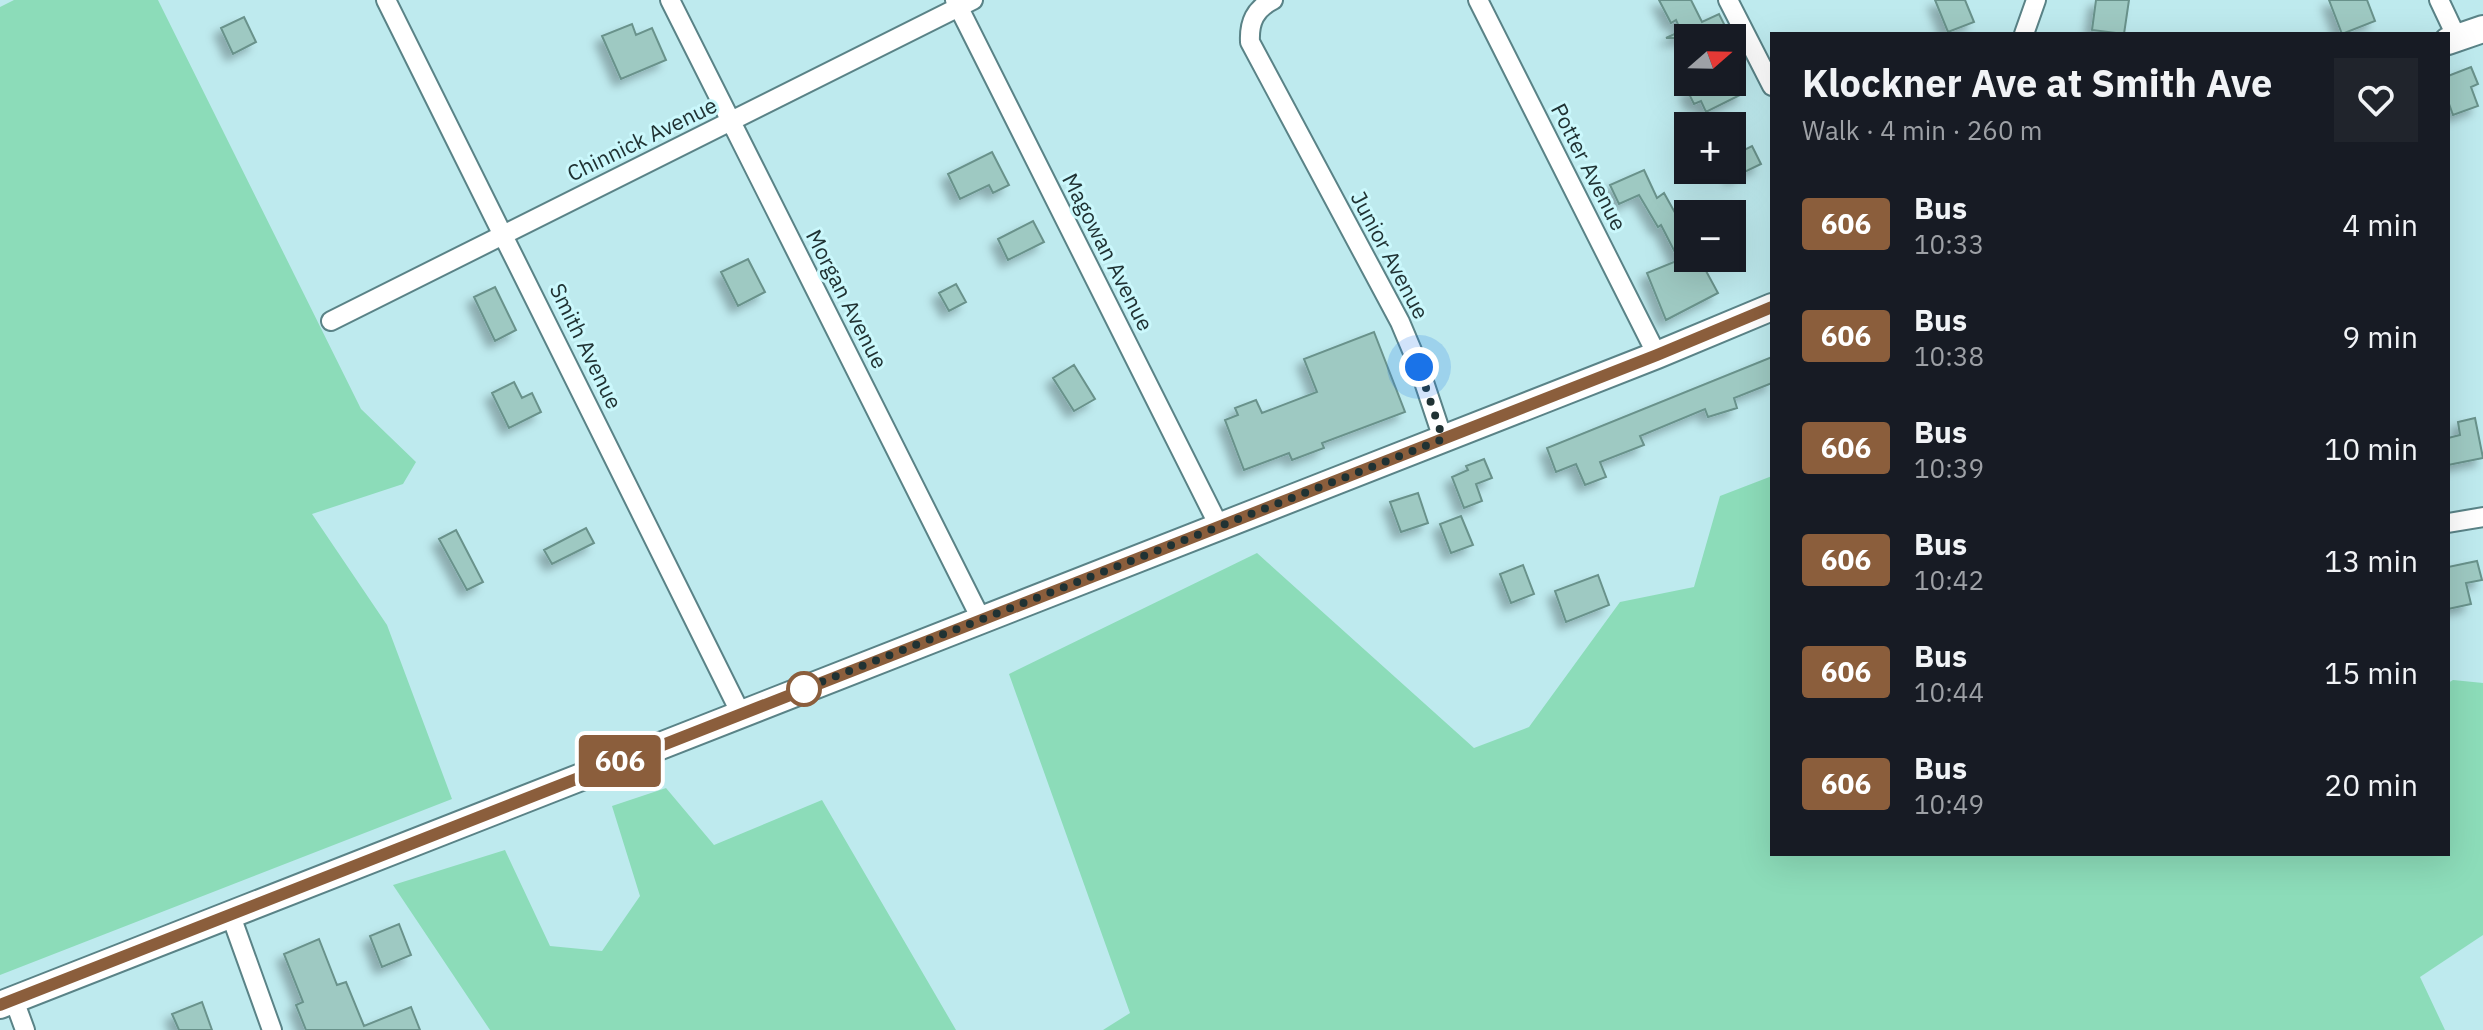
<!DOCTYPE html>
<html lang="en">
<head>
<meta charset="utf-8">
<style>
  body { margin:0; font-family:"IBM Plex Sans",sans-serif; background:#20242c; color:#f1f3f6; height:100vh; display:flex; flex-direction:column; font-size:30px; white-space:nowrap }
  * { box-sizing:border-box; margin:0 }
  p { font-size:26px; color:#9ea1a6 }
  .icon { flex:none; width:44px; height:44px; fill:none; stroke:currentColor; stroke-width:2; stroke-linecap:round; stroke-linejoin:round }
  .map { position:relative; flex:1; overflow:hidden }
  .sheet { position:absolute; left:1770px; top:32px; width:680px; height:824px; display:flex; flex-direction:column; background:#171b24; border-radius:0px; box-shadow:0 8px 32px #0002 }
  .sheet>* { flex:none }
  .badge { padding:0 16px; border-radius:6px; font-size:28px; line-height:52px }
  .needle { width:52px; rotate:70deg }
  .tools { position:absolute; left:1674px; top:24px; display:grid; gap:16px }
  .tools a { display:grid; place-items:center; width:72px; height:72px; border-radius:0px; background:#171b24; box-shadow:0 8px 32px #0002; font-size:40px }
  .you { position:absolute; width:40px; height:40px; margin:-20px; border:6px solid #fff; border-radius:50%; background:#1a73e8; box-shadow:0 0 0 12px #1a73e833 }
  .map>.badge { position:absolute; translate:-50% -50%; box-shadow:0 0 0 4px #fff }
  .round { display:grid; place-items:center; flex:none; width:84px; height:84px; border-radius:0px; background:#20242c }
  .summary { display:flex; align-items:center; justify-content:space-between; height:136px; padding:0 32px }
  h1 { font-size:38px; font-weight:700; line-height:60px }
  ul { padding:0; list-style:none }
  li { display:flex; align-items:center; gap:24px; height:112px; padding:0 32px }
  li div { flex:1 }
  li b { display:block; font-size:30px }
  li em { font-style:normal }
  li .badge { min-width:88px; font-weight:700; text-align:center }
  .map>svg:first-child { display:block }
  .green { fill:#8cdcb9 }
  .building { fill:#9ec9c2; stroke:#69928b; stroke-width:2; filter:url(#shadow) }
  .lines { fill:none; stroke-linecap:round; stroke-linejoin:round }
  .street-casing { stroke:#5a8387; stroke-width:22 }
  .secondary-casing { stroke:#5a8387; stroke-width:30 }
  .street { stroke:#fff; stroke-width:18 }
  .secondary { stroke:#fff; stroke-width:26 }
  .line-casing { stroke:#fff; stroke-width:18 }
  .line { stroke:#8b5e3c; stroke-width:12 }
  .walk { stroke:#203233; stroke-width:8; stroke-dasharray:0 14.4 }
  .stop-dot { fill:#fff; stroke:#8b5e3c; stroke-width:4 }
  .labels { text-anchor:middle; stroke-width:6; stroke-linejoin:round; paint-order:stroke }
  .street-label { font-size:22px; fill:#203233; stroke:#cbf8fc }
</style>
</head>
<body>
<div class="map">
<svg width="2483" height="1030" viewBox="0 0 2483 1030">
  <defs>
    <filter id="shadow"><feDropShadow dx="-7" dy="7" stdDeviation="4" flood-color="#0004"/></filter>
  </defs>
  <rect width="100%" height="100%" fill="#beeaee"/>
  <path class="green" d="M14 0H158L361 409 416 462 403 484 312 514 387 625 452 799 0 975V7Z
    M1772 476V854H2448V683L2453 680 2483 683V935L2420 977 2445 1030H1103L1130 1013 1009 674 1257 553 1474 748 1529 727 1620 602 1694 587 1720 496Z
    M666 788 714 845 822 800 956 1030H490L393 885 505 850 550 946 602 951 640 896 612 806Z"/>
  <path class="building" d="M1659 0H1691L1702 22 1719 14 1731 38H1666L1681 31 1676 20 1671 23Z
    M1935 0H1965L1974 22 1948 32Z
    M2096 0H2129L2124 34 2092 30Z
    M2329 0H2367L2375 21 2342 34Z
    M244 17 256 42 233 54 221 28Z
    M632 24 636 35 652 28 666 60 621 79 602 36Z
    M2471 67 2478 84 2471 87 2478 106 2453 115 2448 101V76Z
    M1703 82H1739L1744 93 1706 112 1701 101 1694 104 1687 90Z
    M1752 146 1761 164 1732 178V156Z
    M992 152 1009 185 993 193 989 185 960 199 948 174Z
    M1644 170 1657 198 1664 193 1688 236V258H1699L1718 293 1666 320 1647 273 1679 260 1661 225 1658 227 1639 195 1619 204 1610 185Z
    M1033 221 1044 242 1008 260 998 239Z
    M748 259 765 292 738 306 721 272Z
    M956 284 966 302 949 311 939 293Z
    M495 287 516 330 495 341 474 297Z
    M1374 332 1405 412 1322 443 1324 448 1292 460 1289 453 1244 470 1225 420 1238 415 1235 408 1256 400 1262 413 1317 392 1304 359Z
    M1772 357V383L1734 398 1737 408 1708 417 1705 409 1640 436 1644 445 1600 462 1606 477 1585 485 1576 464 1556 472 1547 448Z
    M1074 365 1095 399 1074 411 1053 378Z
    M514 382 522 398 532 393 541 412 509 428 492 393Z
    M2475 418 2483 458 2448 465V438L2460 435 2458 422Z
    M1484 459 1492 478 1476 484 1482 501 1464 508 1452 477 1468 470 1466 466Z
    M1418 493 1428 523 1401 532 1390 502Z
    M1461 516 1473 545 1451 553 1440 524Z
    M586 528 594 543 552 564 544 550Z
    M456 530 483 582 467 590 439 539Z
    M2477 561 2482 580 2466 583 2471 604 2448 609V567Z
    M1523 565 1534 594 1511 603 1500 574Z
    M1598 575 1609 605 1566 622 1555 591Z
    M399 924 411 955 382 967 370 936Z
    M319 939 337 985 346 982 364 1026 411 1007 420 1030H306L296 1005 303 1002 284 954Z
    M202 1002 212 1030H179L172 1014Z"/>
  <g class="lines">
    <defs>
      <path id="street" d="M386 0 741 714
        M670 0 981 619
        M955 0 1219 526
        M1273 0C1255 9 1249 22 1250 42L1400 322 1419 367 1443 439
        M1478 0 1657 355
        M1728 0 1772 86
        M2439 0 2457 38
        M2024 34 2036 0
        M331 321 973 0
        M2448 523 2483 517
        M231 916 272 1030
        M14 1000 25 1030"/>
      <path id="secondary" d="M2448 41 2483 29
        M0 1005 1657 355 1772 307"/>
    </defs>
    <use href="#street" class="street-casing"/>
    <use href="#secondary" class="secondary-casing"/>
    <use href="#street" class="street"/>
    <use href="#secondary" class="secondary"/>
  </g>
  <g class="lines">
    <defs>
      <path id="line" d="M0 1005 1657 355 1772 307"/>
    </defs>
    <use href="#line" class="line-casing"/>
    <use href="#line" class="line"/>
    <path class="walk" d="M804 689 793 693 1443 439 1419 367"/>
  </g>
  <circle class="stop-dot" cx="804" cy="689" r="16"/>
  <g class="labels">
    <g class="street-label">
      <text transform="translate(642 139) rotate(-26)" y="8">Chinnick Avenue</text>
      <text transform="translate(1589 167) rotate(63)" y="8">Potter Avenue</text>
      <text transform="translate(1108 252) rotate(63)" y="8">Magowan Avenue</text>
      <text transform="translate(1390 255) rotate(62)" y="8">Junior Avenue</text>
      <text transform="translate(847 299) rotate(63)" y="8">Morgan Avenue</text>
      <text transform="translate(586 346) rotate(64)" y="8">Smith Avenue</text>
    </g>
  </g>
</svg>
<div class="tools">
<a><svg class="needle" viewBox="-14 -14 28 28"><path d="M0-13l5 13h-10z" fill="#e53935"/><path d="M0 13l5-13h-10z" fill="#9ea1a6"/></svg></a>
<a>+</a>
<a>−</a>
</div>
<div class="you" style="left:1419px;top:367px"></div>
<b class="badge" style="left:620px;top:761px;background:#8b5e3c;color:#fff">606</b>
<section class="sheet">
<div class="summary"><div><h1>Klockner Ave at Smith Ave</h1><p>Walk · 4 min · 260 m</p></div><a class="round"><svg class="icon" aria-label="heart" viewBox="0 0 24 24"><path d="M12 20l-8-8c-3-5 5-10 8-4 3-6 11-1 8 4z"/></svg></a></div>
<ul>
<li><span class="badge" style="background:#8b5e3c;color:#fff">606</span><div><b>Bus</b><p>10:33</p></div><em>4 min</em></li>
<li><span class="badge" style="background:#8b5e3c;color:#fff">606</span><div><b>Bus</b><p>10:38</p></div><em>9 min</em></li>
<li><span class="badge" style="background:#8b5e3c;color:#fff">606</span><div><b>Bus</b><p>10:39</p></div><em>10 min</em></li>
<li><span class="badge" style="background:#8b5e3c;color:#fff">606</span><div><b>Bus</b><p>10:42</p></div><em>13 min</em></li>
<li><span class="badge" style="background:#8b5e3c;color:#fff">606</span><div><b>Bus</b><p>10:44</p></div><em>15 min</em></li>
<li><span class="badge" style="background:#8b5e3c;color:#fff">606</span><div><b>Bus</b><p>10:49</p></div><em>20 min</em></li>
</ul>
</section>
</div>
</body>
</html>
